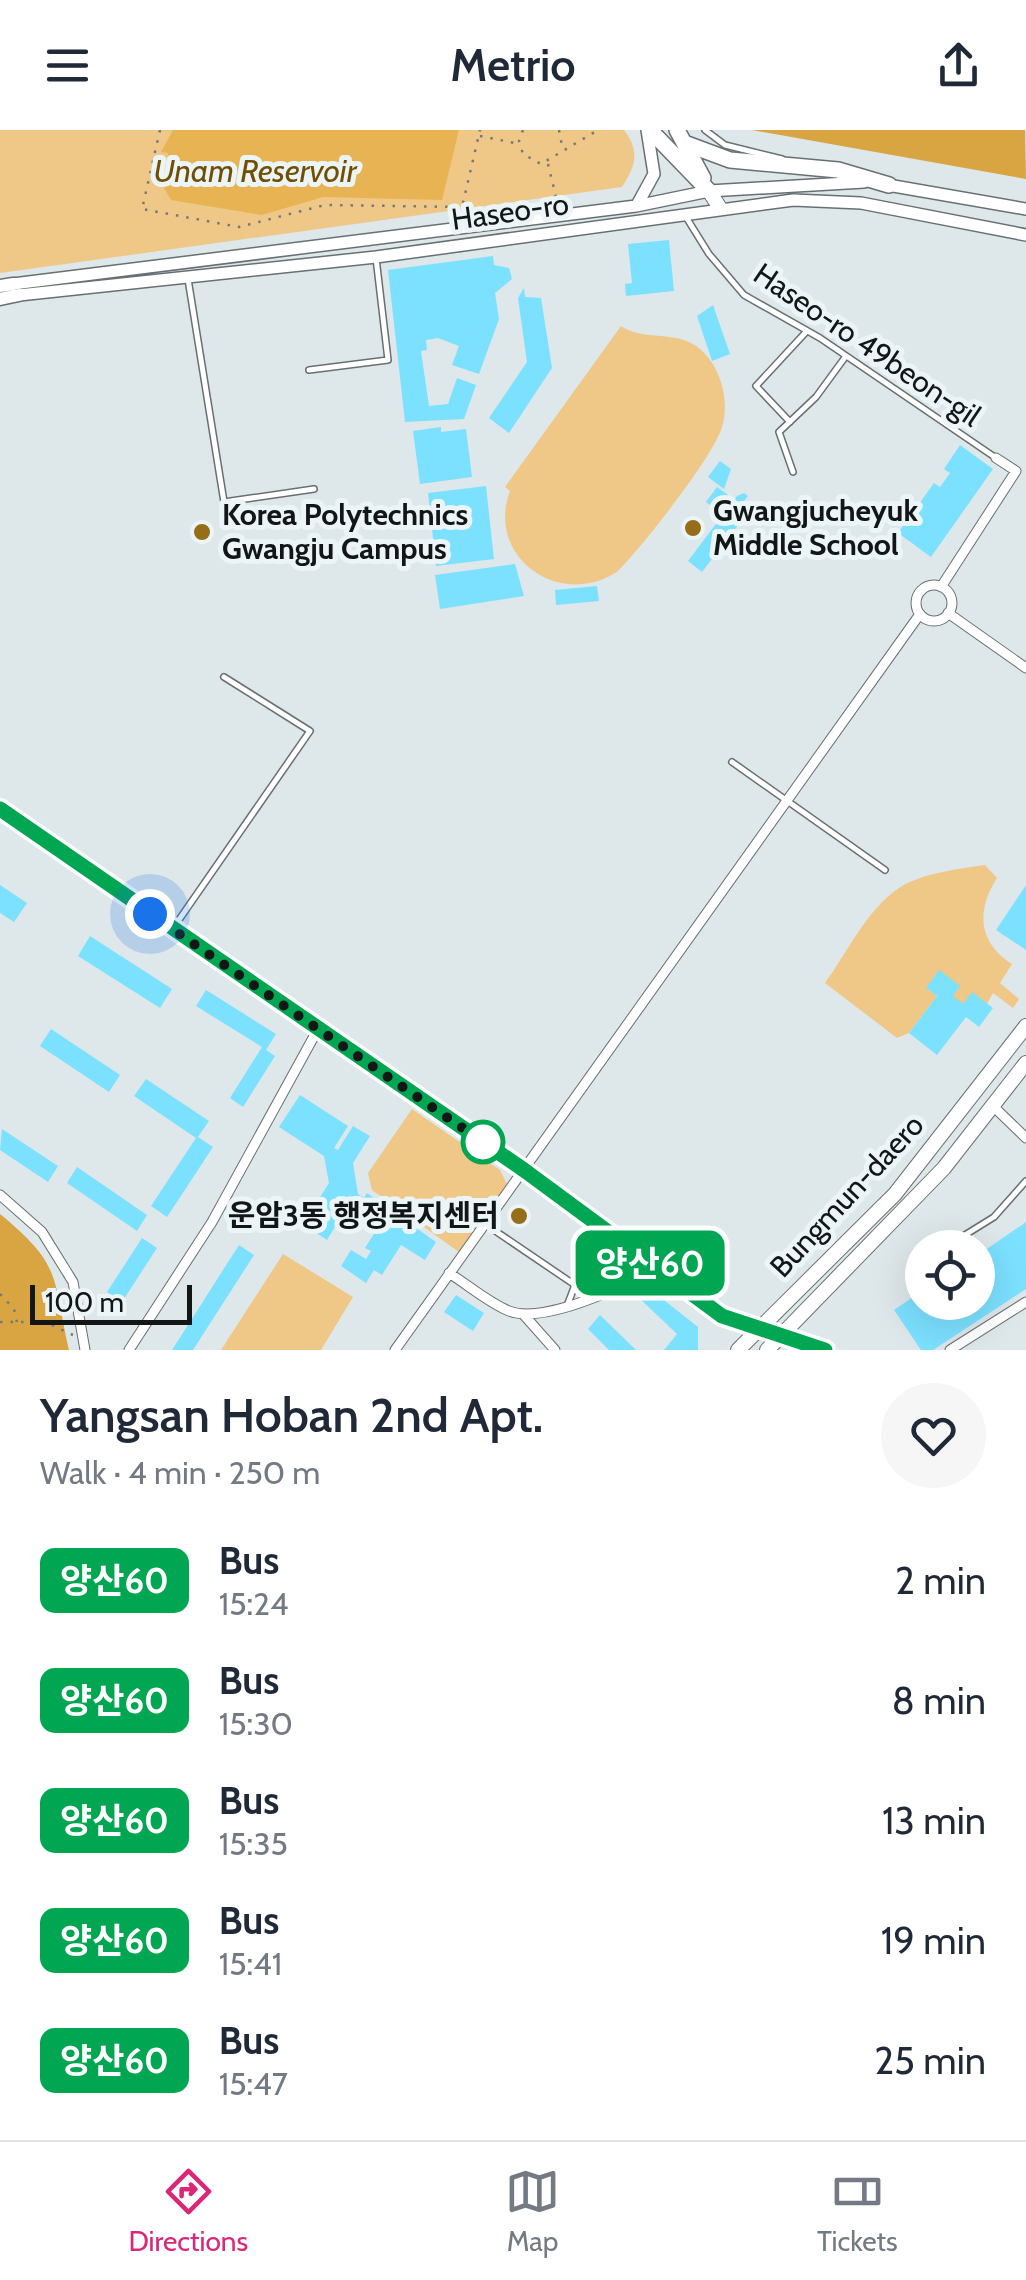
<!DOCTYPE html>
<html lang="en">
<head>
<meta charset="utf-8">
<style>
  body { margin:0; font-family:Cabin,"Noto Sans KR",sans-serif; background:#f6f6f7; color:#1f2937; height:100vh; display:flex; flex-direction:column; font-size:38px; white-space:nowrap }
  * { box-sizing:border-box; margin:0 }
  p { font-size:32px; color:#747a83 }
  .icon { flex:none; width:55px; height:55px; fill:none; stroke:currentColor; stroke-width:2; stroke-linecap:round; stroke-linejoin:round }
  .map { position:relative; height:1220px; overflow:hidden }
  .drawer { display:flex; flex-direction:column; background:#fff; flex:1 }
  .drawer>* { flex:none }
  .badge { padding:0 20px; border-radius:15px; font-size:35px; line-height:65px }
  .controls { position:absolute; left:905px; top:1100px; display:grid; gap:20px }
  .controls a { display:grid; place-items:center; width:90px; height:90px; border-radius:50%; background:#fff; box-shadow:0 10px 40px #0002; font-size:50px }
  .scale { position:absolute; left:30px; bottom:25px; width:162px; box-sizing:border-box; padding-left:10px; border:5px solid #131617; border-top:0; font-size:28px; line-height:35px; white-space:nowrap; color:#131617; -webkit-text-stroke:8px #ebf4f7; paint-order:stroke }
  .you { position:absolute; width:50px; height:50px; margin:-25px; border:8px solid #fff; border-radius:50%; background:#1a73e8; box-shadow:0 0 0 15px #1a73e833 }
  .map>.badge { position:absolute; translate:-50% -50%; box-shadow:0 0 0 5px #fff }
  .round { display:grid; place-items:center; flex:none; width:105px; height:105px; border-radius:52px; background:#f6f6f7 }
  .summary { display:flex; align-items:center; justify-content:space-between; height:170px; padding:0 40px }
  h1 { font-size:48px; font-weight:600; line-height:75px }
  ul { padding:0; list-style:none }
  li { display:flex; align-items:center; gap:30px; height:120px; padding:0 40px }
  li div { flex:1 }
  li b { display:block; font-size:38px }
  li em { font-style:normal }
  li .badge { min-width:110px; font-weight:700; text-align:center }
  header { display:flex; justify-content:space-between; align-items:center; height:130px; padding:0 40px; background:#fff; font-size:45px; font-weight:600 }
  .dock { display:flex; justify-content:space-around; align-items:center; height:140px; border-top:2px solid #e0e1e3; background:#fff; font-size:28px; color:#747a83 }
  .dock a { display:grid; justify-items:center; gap:5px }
  .dock .current { color:#db2777 }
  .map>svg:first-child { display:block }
  .green { fill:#efc887 }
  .forest { fill:#d9a442 }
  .water { fill:#e8b353 }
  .building { fill:#7ce1ff }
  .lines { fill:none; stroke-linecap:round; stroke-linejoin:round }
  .service-casing { stroke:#687072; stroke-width:8 }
  .minor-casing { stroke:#687072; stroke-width:11 }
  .tertiary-casing { stroke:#687072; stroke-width:14 }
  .secondary-casing { stroke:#687072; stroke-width:15 }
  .primary-casing { stroke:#687072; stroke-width:16 }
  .motorway-casing { stroke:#687072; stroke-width:18 }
  .path { stroke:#747a7c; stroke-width:2.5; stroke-dasharray:2.5 8; stroke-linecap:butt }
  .service { stroke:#fff; stroke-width:5 }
  .minor { stroke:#fff; stroke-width:9 }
  .tertiary { stroke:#fff; stroke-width:11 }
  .secondary { stroke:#fff; stroke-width:12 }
  .primary { stroke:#fff; stroke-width:14 }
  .motorway { stroke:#fff; stroke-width:15 }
  .line-casing { stroke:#fff; stroke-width:22 }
  .line { stroke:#00a651; stroke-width:15 }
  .walk { stroke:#131617; stroke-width:10; stroke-dasharray:0 18 }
  .poi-dot { fill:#966d19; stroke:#ebf4f7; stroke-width:4 }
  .stop-dot { fill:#fff; stroke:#00a651; stroke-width:5 }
  .labels { text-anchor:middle; stroke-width:10; stroke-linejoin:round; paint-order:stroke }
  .street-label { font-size:30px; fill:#131617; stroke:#ebf4f7 }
  .poi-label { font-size:30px; font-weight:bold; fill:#131617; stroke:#ebf4f7; text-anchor:start }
  .water-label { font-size:32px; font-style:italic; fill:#714e00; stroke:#ebf4f7 }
</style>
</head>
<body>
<header><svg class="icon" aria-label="menu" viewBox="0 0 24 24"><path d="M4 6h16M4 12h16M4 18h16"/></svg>Metrio<svg class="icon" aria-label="share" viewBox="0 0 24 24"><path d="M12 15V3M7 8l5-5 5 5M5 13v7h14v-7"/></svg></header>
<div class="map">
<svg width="1026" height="1220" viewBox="0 0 1026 1220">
  <rect width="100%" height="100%" fill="#dee7ea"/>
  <path class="green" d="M0 0H624C640 21 636 36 622 57L0 143Z
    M621 196C644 212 677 199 700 219 721 237 730 271 722 297 714 326 641 418 618 441 561 480 485 428 510 361L505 357Z
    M985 735 997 748C976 781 978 812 1012 834L1000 853 1019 869 1013 878 993 863 987 874H963L926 858 937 866 909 903 897 908 825 853C846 824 868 778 899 758 922 743 958 739 985 735Z
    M412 979 500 1040 507 1054 459 1122 372 1060 368 1043Z
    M283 1124 353 1167 321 1220H221Z"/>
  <path class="forest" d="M752 0H1025L1026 49Z
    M0 1084C63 1136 52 1146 69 1220H0Z"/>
  <path class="water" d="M173 0H459L442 70 323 67 262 85 171 70 164 58 168 23 161 22Z"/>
  <path class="building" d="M669 110 674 161 626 166 625 154 632 153 628 114Z
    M493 126 494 135 509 138 512 149 495 163 499 189 479 244 452 235 459 216 438 208 426 210 427 220 421 221 429 276 448 274 457 248 476 255 464 289 405 292 388 140Z
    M524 158 525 167 541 168 552 238 509 303 489 288 527 232 518 168Z
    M713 175 730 224 712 231 697 186Z
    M441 297V302L466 299 472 347 420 354 413 301Z
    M960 315 993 339 931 427 898 403 934 353 940 357 950 343 944 339Z
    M720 331 731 339 724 359 708 347Z
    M486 356 494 429 436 436 428 363Z
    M717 357 728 365 719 382 706 372Z
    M744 363 748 366 744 371 752 377 702 442 688 431 737 366Z
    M515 434 524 466 440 479 435 445Z
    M597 456 599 471 556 475 555 460Z
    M0 755 27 773 14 792 0 783Z
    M1026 755V820L996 800Z
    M90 806 172 859 160 878 78 826Z
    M939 840 960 856 953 866 963 874 972 862 993 878 979 897 966 887 937 925 909 903 937 866 926 858Z
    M206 860 276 904 266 920 275 926 243 977 230 968 262 917 196 876Z
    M51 899 120 945 109 962 40 916Z
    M146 949 209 991 198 1007 213 1017 167 1087 151 1076 196 1008 134 966Z
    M300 965 348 996 334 1018 338 1020 353 996 370 1006 353 1033 358 1064 364 1068 367 1063 436 1112 425 1130 401 1115 382 1145 374 1140 366 1153 341 1136 351 1120 366 1129 371 1121 365 1118 377 1099 346 1079 327 1110 303 1094 329 1053 324 1026 279 997Z
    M2 999 58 1036 48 1052 0 1020Z
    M77 1037 147 1085 137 1101 67 1053Z
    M1026 1092V1159L933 1220H921L894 1180 922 1161V1172H978V1125Z
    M142 1108 157 1118 122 1172 107 1162Z
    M239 1115 254 1125 193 1220H172Z
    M640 1161 645 1165 655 1163 698 1197V1220H664L677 1204 636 1165Z
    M456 1165 484 1183 473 1201 444 1182Z
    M600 1185 636 1220H609L588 1199Z"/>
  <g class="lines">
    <defs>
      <path id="service" d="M705 0 725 15 782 29
        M686 87 709 124 744 165 820 208 996 328
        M188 149 224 372 314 359
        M309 240 388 230 376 128
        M790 292 756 256 806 202
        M793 342 779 302 816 267 846 226
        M732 632 885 740
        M174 797 310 601 224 547
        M485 1094 575 1155 567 1176
        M944 1118 994 1087 1026 1051"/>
      <path id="minor" d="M916 473a18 18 0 1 1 36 0a18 18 0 1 1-36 0Z
        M941 457 1016 341 996 328
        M948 483 1026 538
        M994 977 1026 1008
        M0 1065 42 1102 73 1152 85 1220
        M449 1143C468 1155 489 1173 509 1181 546 1195 624 1154 659 1141
        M523 1184 555 1220
        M129 1220 212 1092 318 899
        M395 1220 920 484
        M950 1220 1026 1172"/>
      <path id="tertiary" d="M882 54 1026 79
        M637 75 654 44 647 0
        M13 154 636 76 709 61 864 52
        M19 165 376 127 793 70 861 73 1026 105"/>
      <path id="secondary" d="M0 156 13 154
        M0 169 19 165
        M0 679 524 1040 722 1186 825 1220"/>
      <path id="primary" d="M709 61 720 78
        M738 1220 895 1064 1026 896
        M767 1220 944 1038 1026 933"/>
      <path id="motorway" d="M650 0 709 61
        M677 0 703 48
        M687 14 730 30 838 40 889 55"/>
    </defs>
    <use href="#service" class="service-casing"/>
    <use href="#minor" class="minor-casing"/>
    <use href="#tertiary" class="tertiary-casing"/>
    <use href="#secondary" class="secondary-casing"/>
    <use href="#primary" class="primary-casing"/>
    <use href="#motorway" class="motorway-casing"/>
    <path class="path" d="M160 0 142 79 239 97 325 75 462 77 480 0
      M523 0 519 11 523 24 541 34 598 0
      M559 0 562 16
      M480 6 520 14
      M548 34 557 71
      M0 1164 14 1179 17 1192
      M0 1192H45L73 1205"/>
    <use href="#service" class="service"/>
    <use href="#minor" class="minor"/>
    <use href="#tertiary" class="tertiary"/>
    <use href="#secondary" class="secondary"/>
    <use href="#primary" class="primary"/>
    <use href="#motorway" class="motorway"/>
  </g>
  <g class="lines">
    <defs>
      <path id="line" d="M0 679 524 1040 722 1186 825 1220"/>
    </defs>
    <use href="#line" class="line-casing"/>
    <use href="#line" class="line"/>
    <path class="walk" d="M150 784 483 1012"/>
  </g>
  <g class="poi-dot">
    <circle cx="693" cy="398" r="10"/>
    <circle cx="202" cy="402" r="10"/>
    <circle cx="519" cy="1086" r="10"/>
  </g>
  <circle class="stop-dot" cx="483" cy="1012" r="20"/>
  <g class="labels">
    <g class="street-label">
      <text transform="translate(510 82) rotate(-8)" y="10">Haseo-ro</text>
      <text transform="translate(867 215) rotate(34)" y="10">Haseo-ro 49beon-gil</text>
      <text transform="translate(847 1066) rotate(-47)" y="10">Bungmun-daero</text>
    </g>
    <g class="poi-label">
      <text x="713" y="391">Gwangjucheyuk<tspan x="713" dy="34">Middle School</tspan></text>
      <text x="222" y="395">Korea Polytechnics<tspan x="222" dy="34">Gwangju Campus</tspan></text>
      <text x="499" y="1096" text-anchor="end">운암3동 행정복지센터</text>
    </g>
    <g class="water-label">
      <text x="255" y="52">Unam Reservoir</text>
    </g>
  </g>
</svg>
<div class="controls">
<a><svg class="icon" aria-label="locate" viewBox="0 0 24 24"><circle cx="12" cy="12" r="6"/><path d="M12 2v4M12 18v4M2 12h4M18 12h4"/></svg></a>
</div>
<div class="scale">100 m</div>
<div class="you" style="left:150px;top:784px"></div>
<b class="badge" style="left:650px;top:1133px;background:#00a651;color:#fff">양산60</b>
</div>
<section class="drawer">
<div class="summary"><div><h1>Yangsan Hoban 2nd Apt.</h1><p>Walk · 4 min · 250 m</p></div><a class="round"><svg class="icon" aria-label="heart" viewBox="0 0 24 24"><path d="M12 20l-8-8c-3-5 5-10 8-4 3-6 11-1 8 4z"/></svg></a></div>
<ul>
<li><span class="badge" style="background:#00a651;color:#fff">양산60</span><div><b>Bus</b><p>15:24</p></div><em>2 min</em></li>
<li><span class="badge" style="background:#00a651;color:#fff">양산60</span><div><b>Bus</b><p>15:30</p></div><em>8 min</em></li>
<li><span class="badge" style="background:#00a651;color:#fff">양산60</span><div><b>Bus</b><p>15:35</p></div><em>13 min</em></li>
<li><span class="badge" style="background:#00a651;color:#fff">양산60</span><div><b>Bus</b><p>15:41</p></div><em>19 min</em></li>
<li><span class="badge" style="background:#00a651;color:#fff">양산60</span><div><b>Bus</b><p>15:47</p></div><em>25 min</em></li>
</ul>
</section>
<nav class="dock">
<a class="current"><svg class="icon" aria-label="directions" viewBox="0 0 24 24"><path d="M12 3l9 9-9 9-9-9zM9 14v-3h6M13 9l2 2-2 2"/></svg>Directions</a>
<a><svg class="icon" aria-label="map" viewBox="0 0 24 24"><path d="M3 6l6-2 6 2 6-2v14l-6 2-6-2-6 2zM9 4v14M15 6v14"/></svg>Map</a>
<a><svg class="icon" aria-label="tickets" viewBox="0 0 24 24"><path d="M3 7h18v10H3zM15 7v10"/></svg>Tickets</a>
</nav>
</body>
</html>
